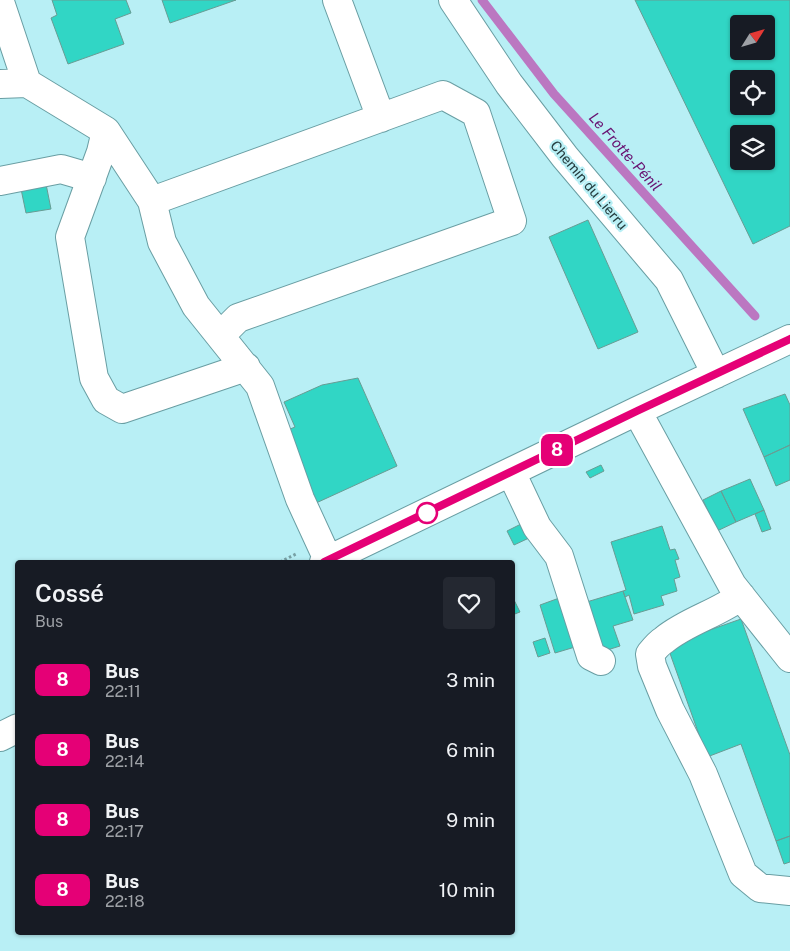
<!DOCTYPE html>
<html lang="fr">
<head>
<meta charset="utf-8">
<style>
  body { margin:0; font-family:"Public Sans",sans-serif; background:#242831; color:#f1f3f6; height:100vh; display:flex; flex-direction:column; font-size:19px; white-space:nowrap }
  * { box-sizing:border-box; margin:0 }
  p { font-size:16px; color:#9ea1a6 }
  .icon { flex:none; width:28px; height:28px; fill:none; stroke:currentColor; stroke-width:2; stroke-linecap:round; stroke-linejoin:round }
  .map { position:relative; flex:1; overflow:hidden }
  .details { position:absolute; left:15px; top:560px; width:500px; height:375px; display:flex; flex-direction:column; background:#171b24; border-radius:5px; box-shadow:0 1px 4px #0004 }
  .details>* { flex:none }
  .badge { padding:0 10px; border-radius:8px; font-size:18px; line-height:32px }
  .needle { width:32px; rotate:53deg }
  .tools { position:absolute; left:730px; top:15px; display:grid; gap:10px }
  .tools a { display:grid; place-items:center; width:45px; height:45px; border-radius:5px; background:#171b24; box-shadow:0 1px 4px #0004; font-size:25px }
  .map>.badge { position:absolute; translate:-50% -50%; box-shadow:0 0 0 2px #fff }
  .round { display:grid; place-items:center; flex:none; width:52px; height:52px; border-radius:5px; background:#242831 }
  .headline { display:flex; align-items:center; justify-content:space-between; height:85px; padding:0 20px }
  h1 { font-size:24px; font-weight:600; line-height:38px }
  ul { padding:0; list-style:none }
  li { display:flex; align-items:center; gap:15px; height:70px; padding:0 20px }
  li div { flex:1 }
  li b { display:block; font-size:19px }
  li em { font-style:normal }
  li .badge { min-width:55px; font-weight:700; text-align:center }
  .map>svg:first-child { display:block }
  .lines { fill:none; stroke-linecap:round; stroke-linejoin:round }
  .stream { stroke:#bb77c1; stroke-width:9 }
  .building { fill:#31d6c5; stroke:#689c94; fill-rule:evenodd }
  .minor-casing { stroke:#699ea3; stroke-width:30 }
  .path { stroke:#78a1a5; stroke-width:3; stroke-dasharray:2.5 2.5; stroke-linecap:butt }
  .minor { stroke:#fff; stroke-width:28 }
  .line-casing { stroke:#fff; stroke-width:11 }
  .line { stroke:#e50076; stroke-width:8 }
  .stop-dot { fill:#fff; stroke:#e50076; stroke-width:2.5 }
  .labels { text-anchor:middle; stroke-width:4.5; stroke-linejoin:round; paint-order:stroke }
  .street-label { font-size:14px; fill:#253c3e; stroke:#b8eff5 }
  .water-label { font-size:15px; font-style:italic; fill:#681271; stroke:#b8eff5 }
</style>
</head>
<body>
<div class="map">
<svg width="790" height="951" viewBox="0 0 790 951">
  <rect width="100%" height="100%" fill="#b8eff5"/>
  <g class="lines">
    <path class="stream" d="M482 0 554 94 755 316"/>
  </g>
  <path class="building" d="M52 0H126L131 13 115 19 124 44 68 64 51 18 57 15Z
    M162 0H236L170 23Z
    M635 0H790V226L753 244ZM739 24H766V51H739ZM739 79H766V106H739ZM739 134H766V161H739Z
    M46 184 51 209 26 213 21 189Z
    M588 220 638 332 598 349 549 237Z
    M358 378 397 466 316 503 283 432 295 427 284 402 322 385Z
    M785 394 790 405V445L764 457 743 409Z
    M790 445V480L776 486 764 457Z
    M601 465 604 471 590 478 586 472Z
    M750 479 764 510 736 522 721 491Z
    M721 491 736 522 717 531 703 500Z
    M764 510 771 529 762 532 755 514Z
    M521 524 529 538 514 545 507 531Z
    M662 526 670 550 675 549 679 559 675 560 680 577 674 579 677 591 661 596 664 605 634 614 629 595 625 597 623 591 626 590 611 542Z
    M623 591 633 620 613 626 620 646 604 651 580 604Z
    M512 596 520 612 512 615Z
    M562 597 575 647 555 653 540 605Z
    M741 619 790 755V836L776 841 741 744 707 757 667 645Z
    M545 638 550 653 538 657 533 642Z
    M790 836V862L784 864 776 841Z"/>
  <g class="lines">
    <defs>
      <path id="minor" d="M337 0 381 118
        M453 0 509 84 565 157 669 280 716 374
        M0 2 27 83
        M0 84 27 83 106 131 152 201
        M106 131 101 152 70 237 94 378 106 400 122 409 246 367
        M0 181 61 169 92 178
        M220 336 238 318 512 221 476 113 443 95 152 201 162 242 196 306 260 386 300 499 329 562
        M637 411 732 585 790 658
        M511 472 537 527 559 556 591 656 601 661
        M324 562 637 411 790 339
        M741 596C717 614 687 621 664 640 659 643 654 649 650 654L652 666 670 710 703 774 743 874 760 888 790 891
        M0 737 18 728"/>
    </defs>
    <use href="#minor" class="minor-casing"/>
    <path class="path" d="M280 562 296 554"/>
    <use href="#minor" class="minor"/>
  </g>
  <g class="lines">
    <defs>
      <path id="line" d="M324 562 637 411 790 339"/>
    </defs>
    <use href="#line" class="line-casing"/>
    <use href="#line" class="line"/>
  </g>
  <circle class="stop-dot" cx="427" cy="513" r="10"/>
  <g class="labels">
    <g class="street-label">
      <text transform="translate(589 185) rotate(50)" y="5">Chemin du Lierru</text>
    </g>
    <g class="water-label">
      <text transform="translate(625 152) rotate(48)" y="5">Le Frotte-Pénil</text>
    </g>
  </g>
</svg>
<div class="tools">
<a><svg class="needle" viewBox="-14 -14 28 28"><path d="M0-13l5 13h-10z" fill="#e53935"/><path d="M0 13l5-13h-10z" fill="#9ea1a6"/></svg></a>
<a><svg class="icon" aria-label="locate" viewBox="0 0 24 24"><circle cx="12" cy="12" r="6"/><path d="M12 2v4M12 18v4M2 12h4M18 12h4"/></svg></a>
<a><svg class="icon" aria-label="layers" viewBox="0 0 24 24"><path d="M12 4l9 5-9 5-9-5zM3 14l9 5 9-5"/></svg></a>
</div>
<b class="badge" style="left:557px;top:450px;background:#e50076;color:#fff">8</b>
<section class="details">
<div class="headline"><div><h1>Cossé</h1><p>Bus</p></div><a class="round"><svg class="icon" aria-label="heart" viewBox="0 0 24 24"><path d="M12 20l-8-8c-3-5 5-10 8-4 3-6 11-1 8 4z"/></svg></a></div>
<ul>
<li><span class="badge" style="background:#e50076;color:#fff">8</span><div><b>Bus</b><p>22:11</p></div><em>3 min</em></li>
<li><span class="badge" style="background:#e50076;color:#fff">8</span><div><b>Bus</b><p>22:14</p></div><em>6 min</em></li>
<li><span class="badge" style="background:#e50076;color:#fff">8</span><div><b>Bus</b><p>22:17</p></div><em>9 min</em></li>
<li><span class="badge" style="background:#e50076;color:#fff">8</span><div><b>Bus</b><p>22:18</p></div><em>10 min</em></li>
</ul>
</section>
</div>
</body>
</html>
